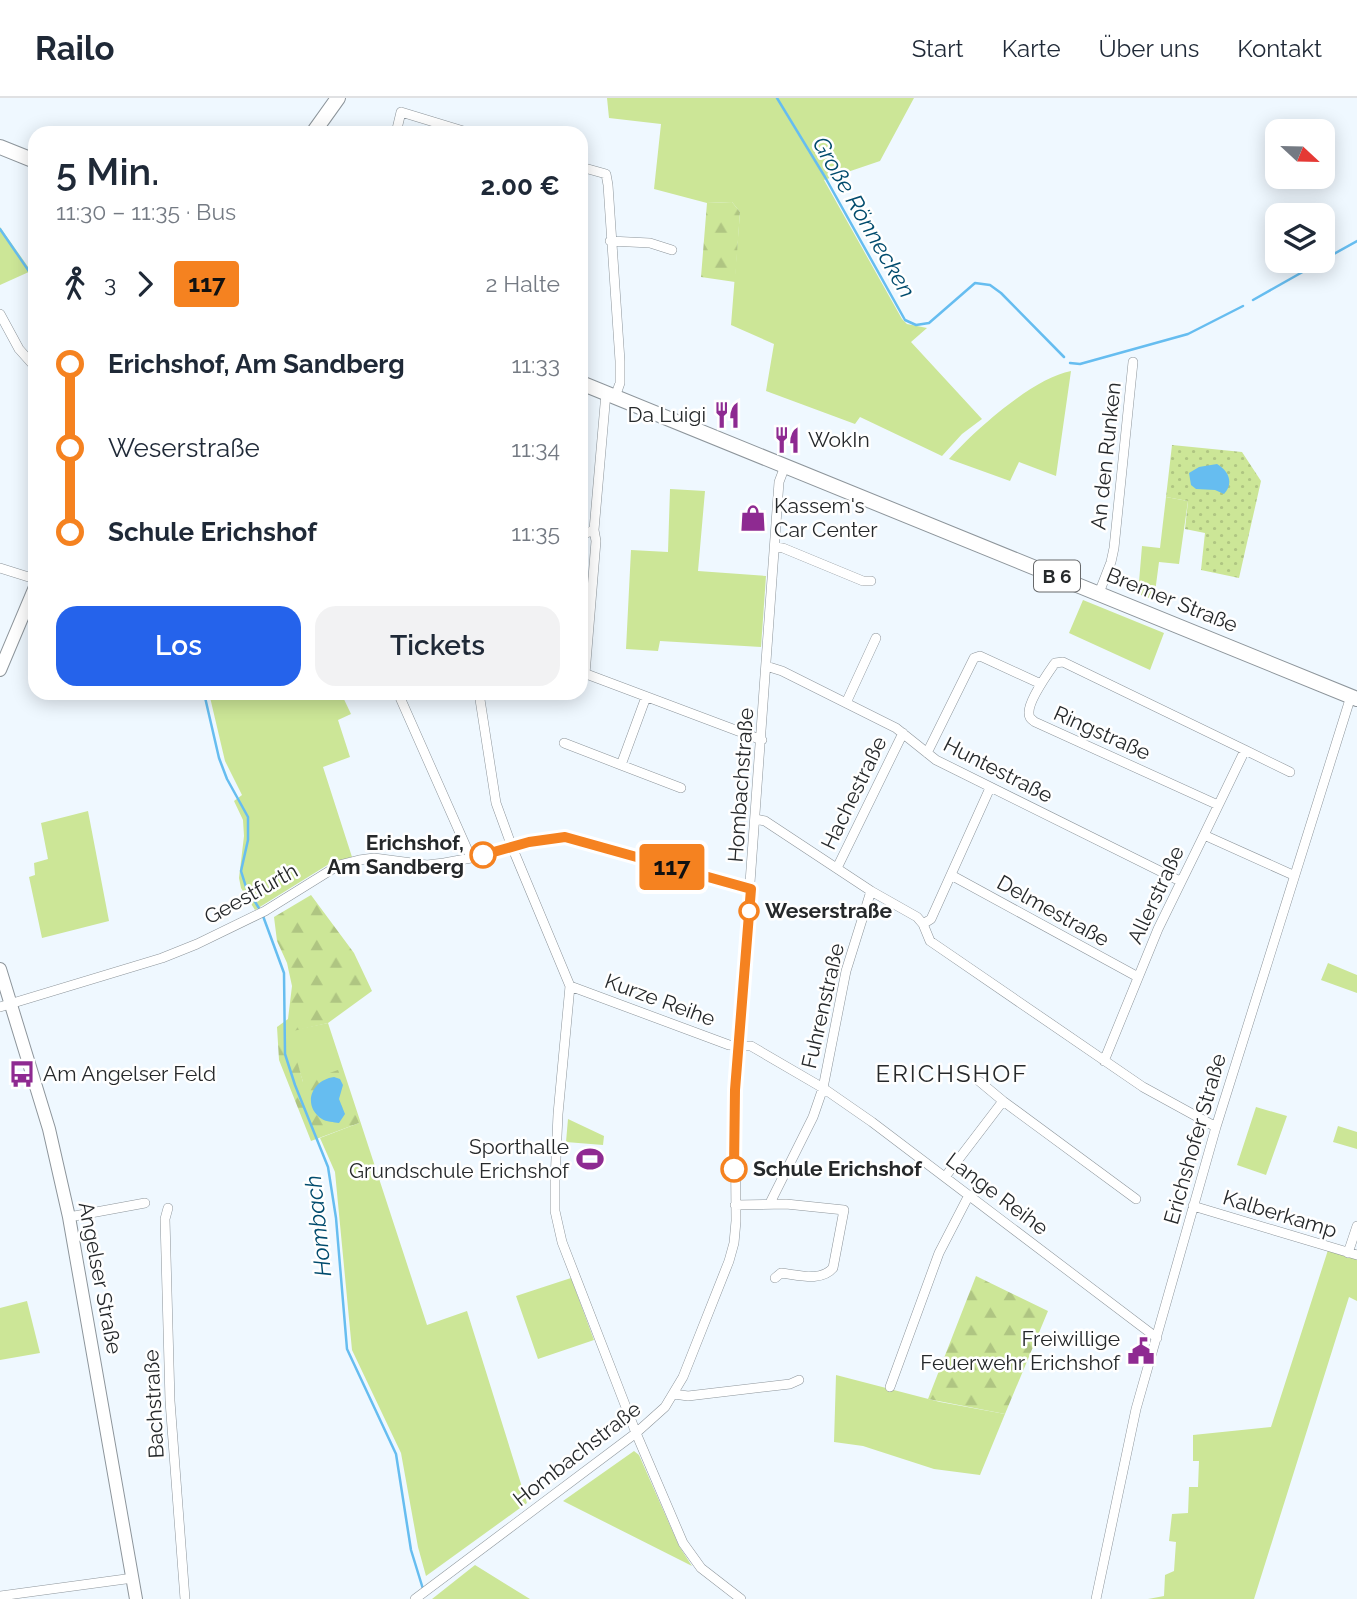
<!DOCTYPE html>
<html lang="de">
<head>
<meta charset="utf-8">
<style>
  body { margin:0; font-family:Raleway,sans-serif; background:#f2f2f3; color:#1f2937; height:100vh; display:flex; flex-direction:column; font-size:26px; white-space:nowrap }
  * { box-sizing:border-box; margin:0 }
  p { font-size:23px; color:#747a83 }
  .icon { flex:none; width:38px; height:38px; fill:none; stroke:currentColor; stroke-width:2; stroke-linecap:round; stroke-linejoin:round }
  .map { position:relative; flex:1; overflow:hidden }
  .drawer { position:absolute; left:28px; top:28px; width:560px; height:574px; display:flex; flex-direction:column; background:#fff; border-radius:21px; box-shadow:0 4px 18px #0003 }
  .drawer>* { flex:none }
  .badge { padding:0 14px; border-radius:5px; font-size:24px; line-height:46px }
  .needle { width:46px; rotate:112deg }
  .tools { position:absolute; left:1265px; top:21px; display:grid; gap:14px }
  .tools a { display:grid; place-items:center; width:70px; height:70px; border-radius:14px; background:#fff; box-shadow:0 4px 18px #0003; font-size:35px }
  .map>.badge { position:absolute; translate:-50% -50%; box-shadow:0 0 0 4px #fff }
  .legs { display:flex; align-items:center; gap:10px; height:77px; padding:0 28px; font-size:23px }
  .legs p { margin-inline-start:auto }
  .overview { display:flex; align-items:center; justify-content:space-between; height:119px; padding:0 28px }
  h1 { font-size:38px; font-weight:600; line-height:52px }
  .cta { display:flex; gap:14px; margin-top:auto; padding:14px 28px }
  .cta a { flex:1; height:80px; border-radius:21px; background:#2563eb; color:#fff; font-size:28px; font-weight:600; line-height:80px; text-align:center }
  .cta a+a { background:#f2f2f3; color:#1f2937 }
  ul { padding:0 28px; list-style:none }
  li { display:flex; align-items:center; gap:24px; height:84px; font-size:26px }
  li i { display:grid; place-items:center; width:10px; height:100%; margin:0 9px; background:currentColor }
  li i::after { content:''; width:18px; height:18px; margin:-9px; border:5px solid; border-radius:50%; background:#fff }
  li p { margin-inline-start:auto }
  li:first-child i { background:linear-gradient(#0000 50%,currentColor 0) }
  li:last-child i { background:linear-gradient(currentColor 50%,#0000 0) }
  header { display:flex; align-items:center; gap:42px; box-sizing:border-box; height:98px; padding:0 35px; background:#fff; border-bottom:2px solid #e0e1e3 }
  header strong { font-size:33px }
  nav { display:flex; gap:38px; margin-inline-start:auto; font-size:24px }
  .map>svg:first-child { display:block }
  .grass { fill:#cce697 }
  .forest { fill:url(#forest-firs) }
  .garden { fill:url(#garden-dots) }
  .water { fill:#66bdf0 }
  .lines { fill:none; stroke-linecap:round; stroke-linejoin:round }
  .stream { stroke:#66bdf0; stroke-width:2.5 }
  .street-casing { stroke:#8d959b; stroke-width:10 }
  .secondary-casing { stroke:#8d959b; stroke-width:14 }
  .primary-casing { stroke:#8d959b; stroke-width:16 }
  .street { stroke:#fff; stroke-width:9 }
  .secondary { stroke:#fff; stroke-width:12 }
  .primary { stroke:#fff; stroke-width:14 }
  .line-1-casing { stroke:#fff; stroke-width:16 }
  .line-1 { stroke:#f58220; stroke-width:10 }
  .stop-1-dot { fill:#fff; stroke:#f58220; stroke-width:3.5 }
  .labels { text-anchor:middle; stroke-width:5; stroke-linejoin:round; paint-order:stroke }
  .shield { fill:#fff; stroke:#67696b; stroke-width:2 }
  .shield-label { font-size:19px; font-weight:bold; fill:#26292b }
  .poi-label { font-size:21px; fill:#26292b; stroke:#fff; text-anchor:end }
  .street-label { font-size:21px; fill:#26292b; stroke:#fff }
  .stop-label { font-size:21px; font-weight:bold; fill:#26292b; stroke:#fff; text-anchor:start }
  .water-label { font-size:23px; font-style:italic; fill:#004b6d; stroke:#fff }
  .quarter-label { font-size:24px; letter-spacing:2px; fill:#26292b; stroke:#fff }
</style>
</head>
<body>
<header>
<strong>Railo</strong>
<nav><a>Start</a><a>Karte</a><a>Über uns</a><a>Kontakt</a></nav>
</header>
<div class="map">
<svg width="1357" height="1501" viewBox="0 0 1357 1501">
  <defs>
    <pattern id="forest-firs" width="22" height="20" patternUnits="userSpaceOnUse" patternTransform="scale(1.75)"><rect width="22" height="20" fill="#cce697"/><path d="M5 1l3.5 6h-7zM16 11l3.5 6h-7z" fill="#afc582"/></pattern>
    <pattern id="garden-dots" width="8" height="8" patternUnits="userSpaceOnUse" patternTransform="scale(1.75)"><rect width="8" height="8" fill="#cce697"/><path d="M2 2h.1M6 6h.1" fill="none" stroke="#afc582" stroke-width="1.8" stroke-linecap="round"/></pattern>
  </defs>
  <rect width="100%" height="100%" fill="#eff8ff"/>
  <path class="grass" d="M607 0H914L880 63 824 82 902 221 907 226 927 230 911 244 982 321 962 336 942 358 860 319 855 326 766 293 774 246 731 227 740 114 732 104 707 105 654 91 661 26 609 20Z
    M0 129 31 173 0 187Z
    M1071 273 1056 378 1019 364 1010 383 949 361C975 332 1033 280 1071 273Z
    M670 391 705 393 698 473 766 478 761 549 660 543 658 553 626 551 631 452 668 454Z
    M1166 399 1188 403 1179 466 1159 464 1154 502 1138 496 1142 448 1160 450Z
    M1083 502 1164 535 1150 572 1069 535Z
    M209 595H341L351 616 338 622 350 659 323 669 352 759 329 766 255 812 241 790 239 780 244 738 243 722 234 703 242 697 225 663Z
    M88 713 109 823 42 840 29 779 35 777 34 765 48 761 41 725Z
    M1328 865 1357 877V895L1321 882Z
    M328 925 427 1227 467 1213 527 1405 426 1478 418 1449 401 1355 352 1252 335 1074 320 1040 359 1025 303 984 289 939V933Z
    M1256 1009 1287 1018 1266 1077 1237 1067Z
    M568 1021 604 1038 603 1047 566 1044Z
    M1338 1028 1357 1034V1051L1333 1044Z
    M1328 1152 1357 1161V1203L1349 1199 1254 1501H1148L1164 1498 1165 1477 1174 1473 1176 1444 1169 1443 1172 1416 1188 1415 1189 1389H1198L1199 1363H1193V1337L1271 1329Z
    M571 1180 594 1242 538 1261 516 1198Z
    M27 1203 40 1255 0 1262V1210Z
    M836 1277 940 1304 1005 1316 980 1377 934 1371 863 1348 834 1344Z
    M634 1353 639 1357 679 1448 692 1468 563 1403Z
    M475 1467 530 1501H432Z"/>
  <path class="forest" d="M732 104 740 114 735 184 701 179 707 105Z
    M311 797 354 855 372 893 328 925 289 934 303 984 338 972 359 1025 311 1043 279 962 277 929 288 921 292 888 287 865 277 843 274 819Z
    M976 1178 1048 1213 1005 1316 928 1301Z"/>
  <path class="garden" d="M1172 347 1242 354 1261 383 1239 480 1201 472 1205 435 1185 431 1188 403 1166 399Z"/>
  <path class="water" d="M1217 366C1229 373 1234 385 1224 396L1215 392 1196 391 1191 387 1189 375 1199 369Z
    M334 979 340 981 343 987 339 1001 345 1016 339 1025C334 1024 326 1024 322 1021 302 1008 311 982 334 979Z"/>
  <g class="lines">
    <path class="stream" d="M777 0 825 79 905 222 916 227 929 225 975 185 990 187 1001 195 1064 259
      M0 131 35 182
      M1323 162 1357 143
      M1253 202 1322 163
      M1070 265 1080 266 1188 236 1243 208
      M204 595 219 660 227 681 248 719V742L241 773 246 789 260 812
      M263 818 284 875 285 956 295 987 328 1069 336 1120 347 1251 396 1356 411 1452 423 1491"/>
    <defs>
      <path id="street" d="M396 35 401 14 470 35
        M581 69 606 76 608 87 620 263V285L615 299
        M610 143 650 145 672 152
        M0 216 19 251 35 269
        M581 437 594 432 606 295
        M775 449 783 450 863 483H871
        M0 470 35 481
        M1099 495 1111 464 1114 450 1133 264
        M766 568 782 573 896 630 936 662 1180 783
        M581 574 762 642
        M585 576 596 443 594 432
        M398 595 471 760
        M479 595 496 705 512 749 570 888 558 1016 555 1083V1113L562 1144 636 1335 683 1445 701 1470 741 1501
        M846 605 876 540
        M564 645 621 667 646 599
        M927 655 974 560 980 558 1041 586
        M621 667 681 690
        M1218 707 1035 624C1031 621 1029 620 1029 615 1028 603 1048 575 1055 565L1063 564 1245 652
        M756 721 765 723 871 793 917 819 923 826 930 843 1143 989 1216 1029
        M1204 737 1245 652 1290 674
        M837 770 903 635
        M951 777 1138 879
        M923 826 931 821 990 690
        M570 888 729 947 751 948 823 990 872 1024 1157 1240
        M0 909 162 860 197 846 265 813 339 767 359 762 374 760 427 767 444 765 471 760 529 744 565 739 751 791
        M1104 963 1158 831 1204 737 1293 777
        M1003 1003 1136 1101
        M945 1079 1003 1003 979 983
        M770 1105 813 1019 823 990 846 873 871 793
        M735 1107 786 1106 844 1112 833 1170C821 1184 799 1177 781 1175L775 1180
        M1193 1108 1357 1157
        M168 1110 165 1121 170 1303 185 1501
        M69 1119 145 1105
        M1348 1155 1357 1128
        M890 1289 939 1155 969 1097
        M674 1296 688 1298 790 1286 799 1282
        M0 1498 133 1480
        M415 1501 636 1335 665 1309 683 1279 729 1163 734 1145 736 1123 735 992 779 384 785 368
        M1096 1501 1136 1311 1216 1029 1351 598"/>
      <path id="secondary" d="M0 572 35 489
        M0 871 49 1031 69 1119 136 1501"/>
      <path id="primary" d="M313 35 338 0
        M0 49 35 63
        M581 285 1357 601"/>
    </defs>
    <use href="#street" class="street-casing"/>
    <use href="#secondary" class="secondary-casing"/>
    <use href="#primary" class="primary-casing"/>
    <use href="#street" class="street"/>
    <use href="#secondary" class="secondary"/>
    <use href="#primary" class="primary"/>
  </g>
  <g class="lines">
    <defs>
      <path id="line-1" d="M483 757 529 744 565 739 751 791 735 992 734 1071"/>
    </defs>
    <use href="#line-1" class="line-1-casing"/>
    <use href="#line-1" class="line-1"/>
  </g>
  <defs>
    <symbol id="restaurant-bare" viewBox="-9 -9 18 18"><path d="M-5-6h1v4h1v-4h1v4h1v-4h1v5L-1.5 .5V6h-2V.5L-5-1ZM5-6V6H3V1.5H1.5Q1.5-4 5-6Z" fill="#8e2a91" stroke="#fff" stroke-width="2.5" paint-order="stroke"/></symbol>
    <symbol id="shop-bare" viewBox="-9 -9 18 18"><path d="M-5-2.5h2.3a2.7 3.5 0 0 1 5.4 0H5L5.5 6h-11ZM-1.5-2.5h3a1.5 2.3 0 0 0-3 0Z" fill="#8e2a91" stroke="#fff" stroke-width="2.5" paint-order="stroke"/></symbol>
    <symbol id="bus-bare" viewBox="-9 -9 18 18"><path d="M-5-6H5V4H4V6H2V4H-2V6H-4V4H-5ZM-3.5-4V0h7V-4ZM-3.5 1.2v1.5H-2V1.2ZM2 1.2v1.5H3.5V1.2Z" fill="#8e2a91" stroke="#fff" stroke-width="2.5" paint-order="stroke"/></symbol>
    <symbol id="stadium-bare" viewBox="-9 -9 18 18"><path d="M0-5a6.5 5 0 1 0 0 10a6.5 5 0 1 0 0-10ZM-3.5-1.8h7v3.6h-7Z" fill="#8e2a91" stroke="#fff" stroke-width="2.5" paint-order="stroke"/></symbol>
    <symbol id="civic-bare" viewBox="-9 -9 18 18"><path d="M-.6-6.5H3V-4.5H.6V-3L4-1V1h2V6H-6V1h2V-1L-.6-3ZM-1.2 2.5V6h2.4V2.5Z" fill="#8e2a91" stroke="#fff" stroke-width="2.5" paint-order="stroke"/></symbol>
  </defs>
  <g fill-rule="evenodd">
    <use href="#restaurant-bare" x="708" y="298" width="38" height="38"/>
    <use href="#restaurant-bare" x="768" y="323" width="38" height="38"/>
    <use href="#shop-bare" x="734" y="401" width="38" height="38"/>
    <use href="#bus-bare" x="3" y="957" width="38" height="38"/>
    <use href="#stadium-bare" x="571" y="1042" width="38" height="38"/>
    <use href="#civic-bare" x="1122" y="1234" width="38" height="38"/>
  </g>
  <g class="stop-1-dot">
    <circle cx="483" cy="757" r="12"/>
    <circle cx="749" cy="813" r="9"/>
    <circle cx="734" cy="1071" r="12"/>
  </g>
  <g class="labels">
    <rect class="shield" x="1034" y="462.5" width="46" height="31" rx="5"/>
    <g class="shield-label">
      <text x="1057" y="485">B 6</text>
    </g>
    <g class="poi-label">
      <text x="706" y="324">Da Luigi</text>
      <text x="808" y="349" text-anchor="start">WokIn</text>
      <text x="774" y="415" text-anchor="start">Kassem's<tspan x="774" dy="24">Car Center</tspan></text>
      <text x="43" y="983" text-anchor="start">Am Angelser Feld</text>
      <text x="569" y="1056">Sporthalle<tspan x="569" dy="24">Grundschule Erichshof</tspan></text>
      <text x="1120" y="1248">Freiwillige<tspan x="1120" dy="24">Feuerwehr Erichshof</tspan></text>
    </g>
    <g class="street-label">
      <text transform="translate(1106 358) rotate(-84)" y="7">An den Runken</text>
      <text transform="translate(1172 502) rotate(22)" y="7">Bremer Straße</text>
      <text transform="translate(1102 635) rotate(24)" y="7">Ringstraße</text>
      <text transform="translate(998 672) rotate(27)" y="7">Huntestraße</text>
      <text transform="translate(741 687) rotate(-86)" y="7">Hombachstraße</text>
      <text transform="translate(854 695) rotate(-64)" y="7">Hachestraße</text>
      <text transform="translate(251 796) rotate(-29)" y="7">Geestfurth</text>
      <text transform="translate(1156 797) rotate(-65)" y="7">Allerstraße</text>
      <text transform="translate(1053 813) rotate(29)" y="7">Delmestraße</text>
      <text transform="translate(660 902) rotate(20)" y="7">Kurze Reihe</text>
      <text transform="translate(823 908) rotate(-77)" y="7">Fuhrenstraße</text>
      <text transform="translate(1195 1041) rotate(-74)" y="7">Erichshofer Straße</text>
      <text transform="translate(997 1096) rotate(37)" y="7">Lange Reihe</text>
      <text transform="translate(1280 1116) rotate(17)" y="7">Kalberkamp</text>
      <text transform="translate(100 1180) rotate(79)" y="7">Angelser Straße</text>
      <text transform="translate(154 1306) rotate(-93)" y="7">Bachstraße</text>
      <text transform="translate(577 1356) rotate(-38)" y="7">Hombachstraße</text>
    </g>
    <g class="stop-label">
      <text x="464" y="752" text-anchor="end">Erichshof,<tspan x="464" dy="24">Am Sandberg</tspan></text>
      <text x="765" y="820">Weserstraße</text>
      <text x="753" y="1078">Schule Erichshof</text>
    </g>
    <g class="water-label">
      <text transform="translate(864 119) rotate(60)" y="8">Große Rönnecken</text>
      <text transform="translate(318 1128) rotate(-96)" y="8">Hombach</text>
    </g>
    <g class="quarter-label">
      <text x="952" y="984">ERICHSHOF</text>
    </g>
  </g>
</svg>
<div class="tools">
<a><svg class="needle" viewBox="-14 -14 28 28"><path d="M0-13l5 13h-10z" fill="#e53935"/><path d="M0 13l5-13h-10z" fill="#747a83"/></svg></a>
<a><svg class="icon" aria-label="layers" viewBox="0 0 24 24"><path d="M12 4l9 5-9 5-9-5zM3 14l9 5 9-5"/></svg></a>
</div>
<b class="badge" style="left:672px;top:769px;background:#f58220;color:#111">117</b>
<section class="drawer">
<div class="overview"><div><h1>5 Min.</h1><p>11:30 – 11:35 · Bus</p></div><b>2.00 €</b></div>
<div class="legs"><svg class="icon" aria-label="walk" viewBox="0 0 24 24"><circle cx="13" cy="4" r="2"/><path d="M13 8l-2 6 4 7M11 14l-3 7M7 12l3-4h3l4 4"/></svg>3<svg class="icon" aria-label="forward" viewBox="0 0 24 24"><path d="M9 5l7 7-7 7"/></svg><b class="badge" style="background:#f58220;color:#111">117</b><p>2 Halte</p></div>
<ul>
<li><i style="color:#f58220"></i><b>Erichshof, Am Sandberg</b><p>11:33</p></li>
<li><i style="color:#f58220"></i><span>Weserstraße</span><p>11:34</p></li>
<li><i style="color:#f58220"></i><b>Schule Erichshof</b><p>11:35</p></li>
</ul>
<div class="cta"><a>Los</a><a>Tickets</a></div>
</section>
</div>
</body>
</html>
